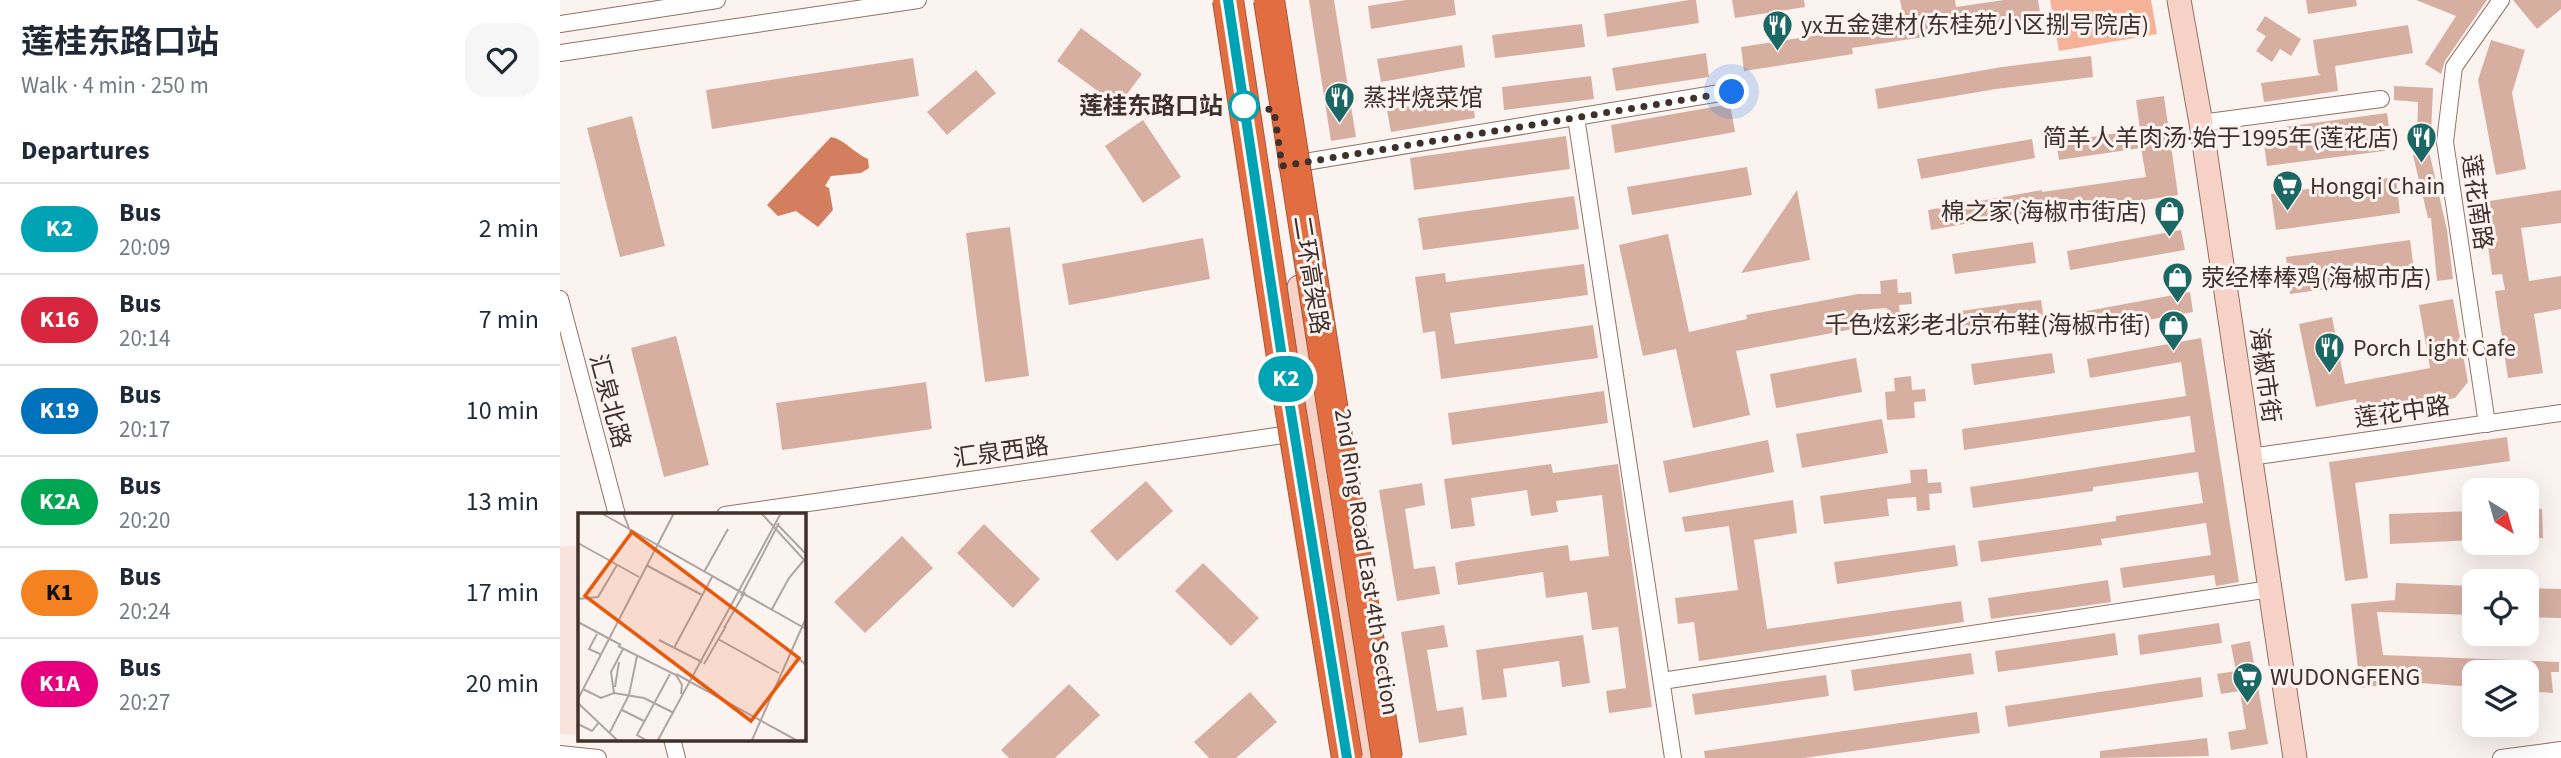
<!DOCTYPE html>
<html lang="en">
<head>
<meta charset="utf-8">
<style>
  body { margin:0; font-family:"Source Sans 3","Noto Sans SC",sans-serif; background:#f6f6f7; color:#1f2937; height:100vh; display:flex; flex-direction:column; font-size:26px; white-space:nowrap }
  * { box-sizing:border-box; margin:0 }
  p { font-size:23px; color:#747a83 }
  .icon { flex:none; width:38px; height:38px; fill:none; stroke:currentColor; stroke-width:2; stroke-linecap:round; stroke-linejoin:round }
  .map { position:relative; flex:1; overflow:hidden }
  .side { display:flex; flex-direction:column; background:#fff; width:560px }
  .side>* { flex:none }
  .badge { padding:0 14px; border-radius:23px; font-size:24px; line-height:46px }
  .needle { width:46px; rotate:143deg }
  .fabs { position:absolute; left:1902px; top:478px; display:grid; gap:14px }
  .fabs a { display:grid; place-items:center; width:77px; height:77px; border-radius:14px; background:#fff; box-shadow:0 7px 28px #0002; font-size:35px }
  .you { position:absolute; width:35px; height:35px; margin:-18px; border:5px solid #fff; border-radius:50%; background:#1a73e8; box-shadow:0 0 0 10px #1a73e833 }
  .map>.badge { position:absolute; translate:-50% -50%; box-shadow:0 0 0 4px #fff }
  h2 { padding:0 21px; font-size:26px; line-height:63px }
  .round { display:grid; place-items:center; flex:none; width:74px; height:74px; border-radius:21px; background:#f6f6f7 }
  .overview { display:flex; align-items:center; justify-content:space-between; height:119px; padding:0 21px }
  h1 { font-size:33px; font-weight:700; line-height:52px }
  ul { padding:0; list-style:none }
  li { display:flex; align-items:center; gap:21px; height:91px; padding:0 21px; border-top:2px solid #e0e1e3 }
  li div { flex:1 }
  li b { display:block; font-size:26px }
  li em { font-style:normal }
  li .badge { min-width:77px; font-weight:700; text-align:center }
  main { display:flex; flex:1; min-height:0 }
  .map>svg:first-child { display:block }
  .built { fill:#f8e4dd }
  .green { fill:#f5b299 }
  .water { fill:#d37f5f }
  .building { fill:#d6afa1 }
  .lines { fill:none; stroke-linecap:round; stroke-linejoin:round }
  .street-casing { stroke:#957164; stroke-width:18 }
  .secondary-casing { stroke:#957164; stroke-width:25 }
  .street { stroke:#fff; stroke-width:16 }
  .secondary { stroke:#f6d3c6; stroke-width:23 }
  .highway-bridge-casing { stroke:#a95839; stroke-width:32; stroke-linecap:butt }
  .highway-bridge { stroke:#e16d40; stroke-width:30 }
  .line-casing { stroke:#fff; stroke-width:16 }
  .line { stroke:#00a3b4; stroke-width:10 }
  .walk { stroke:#40302b; stroke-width:7; stroke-dasharray:0 12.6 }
  .stop-dot { fill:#fff; stroke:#00a3b4; stroke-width:3.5 }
  .labels { text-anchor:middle; stroke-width:6; stroke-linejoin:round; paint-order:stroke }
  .poi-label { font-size:24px; fill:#40302b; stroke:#fbf3f0; text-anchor:start }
  .stop-label { font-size:24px; font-weight:bold; fill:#40302b; stroke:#fbf3f0; text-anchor:end }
  .street-label { font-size:24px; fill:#40302b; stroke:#fbf3f0 }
  .inset-road { fill:none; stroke:#b0a5a1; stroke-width:2 }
  .view { fill:#e8590c; fill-opacity:0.15; stroke:#e8590c; stroke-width:3.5 }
  .inset-edge { fill:none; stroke:#40302b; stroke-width:3.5 }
</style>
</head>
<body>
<main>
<section class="side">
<div class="overview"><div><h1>莲桂东路口站</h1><p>Walk · 4 min · 250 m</p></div><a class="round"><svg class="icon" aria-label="heart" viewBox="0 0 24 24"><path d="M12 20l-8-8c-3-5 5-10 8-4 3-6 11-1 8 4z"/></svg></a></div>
<h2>Departures</h2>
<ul>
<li><span class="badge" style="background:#00a3b4;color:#fff">K2</span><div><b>Bus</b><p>20:09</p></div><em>2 min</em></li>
<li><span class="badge" style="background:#d7263d;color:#fff">K16</span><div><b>Bus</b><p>20:14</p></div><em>7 min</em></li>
<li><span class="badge" style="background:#0072bc;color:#fff">K19</span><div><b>Bus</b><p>20:17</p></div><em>10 min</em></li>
<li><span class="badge" style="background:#00a651;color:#fff">K2A</span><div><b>Bus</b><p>20:20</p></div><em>13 min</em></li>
<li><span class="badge" style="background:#f58220;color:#111">K1</span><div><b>Bus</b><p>20:24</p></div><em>17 min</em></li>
<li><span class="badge" style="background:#e6007e;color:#fff">K1A</span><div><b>Bus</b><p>20:27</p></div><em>20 min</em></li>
</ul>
</section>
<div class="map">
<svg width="2001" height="758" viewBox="0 0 2001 758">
  <rect width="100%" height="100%" fill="#fbf3f0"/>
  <path class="built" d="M19 545V736L0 734V547Z"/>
  <path class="green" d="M1490 0H1591L1597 34 1499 51Z"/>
  <path class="water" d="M271 137C284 139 294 153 308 159L309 168 301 173 271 176 265 186 269 188 273 210 258 227 236 211 218 216 207 205Z"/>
  <path class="building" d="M749 0H774L796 137 771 141Z
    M846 0H894L896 15 811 29 808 6Z
    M1129 0H1136L1139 23 1047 37 1044 14Z
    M1172 0H1244L1245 7 1175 18Z
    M1340 0H1395L1396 7 1444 0H1478L1481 19 1292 48 1293 54 1184 71 1181 47 1305 28 1304 22 1343 16Z
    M1746 0H1796L1797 6 1748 14Z
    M1856 0H1927L1885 61 1881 74 1865 64 1896 16Z
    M1953 0H2001V9L1977 29Z
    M1705 16 1741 39 1731 56 1720 49 1712 62 1696 51 1706 36 1696 30Z
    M1022 24 1025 47 935 58 932 35Z
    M1848 25 1853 53 1775 66 1778 91 1704 102 1701 83 1761 75 1758 73 1753 40Z
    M521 28 582 74 558 106 497 61Z
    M1931 40 1965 50 1952 93 1966 169 1936 175 1918 80Z
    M902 45 905 67 821 82 817 59Z
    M1146 53 1149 77 1056 91 1052 68Z
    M1531 56 1533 77 1436 89 1318 109 1315 89 1442 67Z
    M353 58 359 96 152 129 146 90Z
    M416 70 436 93 387 135 367 112Z
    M1031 76 1034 99 944 110 942 87Z
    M1834 86 1873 88 1871 134H1857L1858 102 1834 100Z
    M912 95 915 118 831 132 827 110Z
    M1604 96 1618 195 1504 212 1503 206 1371 230 1368 210 1482 190V192L1586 177 1581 148 1499 160 1496 142 1580 130 1576 100Z
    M1170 104 1175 132 1055 153 1051 125Z
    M1827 113 1832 150 1707 166 1702 130Z
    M72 116 105 246 60 257 27 128Z
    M583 120 621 177 583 203 545 146Z
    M1006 136 1010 169 854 190 850 158Z
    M1472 139 1475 158 1361 179 1357 159Z
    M1869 151 1887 230 1893 279 1877 281 1871 218H1868L1853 155Z
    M1187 167 1192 195 1072 215 1067 187Z
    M1836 177 1840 213 1716 230 1711 194Z
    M1237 190 1250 260 1181 273Z
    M2001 190V223L1961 228 1969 281 2001 276V309L1974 314 1983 373 1948 378 1935 291 1945 290 1942 274 1932 275 1922 202Z
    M1014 196 1019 229 863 250 858 218Z
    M450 227 469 376 425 382 406 233Z
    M1621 230 1625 250 1510 270 1507 251Z
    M1108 234 1129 332 1187 319 1186 315 1298 294H1321L1320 281 1337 279 1338 293 1351 292 1352 304 1339 305 1341 321 1328 322 1327 308 1301 310 1304 327 1176 351 1190 415 1133 428 1116 349 1083 356 1059 245Z
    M643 238 650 279 509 305 502 264Z
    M1850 240 1855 277 1730 294 1726 257Z
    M1473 242 1476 263 1395 274 1392 254Z
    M1024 264 1028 295 890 313 895 344 1033 325 1038 358 881 379 875 331 863 333 855 277 885 273 886 282Z
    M1630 292 1633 312 1519 332 1516 313Z
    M1893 299 1908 382 1895 398 1799 416 1796 399 1756 407 1739 324 1772 317 1785 384 1870 368 1859 305Z
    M1481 300 1484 320 1403 332 1400 311Z
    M116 336 149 465 104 477 71 348Z
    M1641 338 1679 582 1656 586 1654 575 1563 588 1560 568 1651 555 1646 523 1541 539 1542 545 1421 562 1418 541 1556 521V516L1643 503 1638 472 1533 487V491L1413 508 1410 487 1635 452 1630 416 1404 450 1402 429 1626 396 1621 362 1530 378 1527 359Z
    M1492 353 1495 373 1414 385 1411 364Z
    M1296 358 1302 392 1216 408 1210 374Z
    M1351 376 1352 390 1365 389 1366 401 1354 402 1355 418 1327 420 1325 392 1335 391 1334 378Z
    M366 382 372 429 222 450 216 403Z
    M1044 391 1048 423 892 445 888 413Z
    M1322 419 1328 453 1242 468 1236 434Z
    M1947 437 1950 461 1795 483 1808 578 1785 581 1769 462Z
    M1208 440 1214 472 1109 493 1103 461Z
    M991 464 993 473 1058 464 1092 707 1049 713 1046 691 1066 688 1058 627 1032 630 1027 592 986 598 983 572 898 585 895 563 901 561 1008 545 1010 561 1049 556 1042 495 996 501 998 512 971 516 967 490 911 498 915 526 891 529 884 479Z
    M1367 469 1368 483 1381 482 1382 493 1369 494 1370 510 1357 511 1356 497 1327 499 1329 516 1264 524 1260 496 1351 483 1350 470Z
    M586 481 613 511 557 561 530 531Z
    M862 483 865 505 845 509 854 569 875 566 880 594 837 601 819 490Z
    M1233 500 1237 533 1194 540 1207 629 1401 601 1404 622 1139 661 1134 622 1118 624 1115 598 1178 590 1169 526 1125 532 1122 517Z
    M1967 509H1982L1983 538 1967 539Z
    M1914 511V540L1830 544 1829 514Z
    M424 524 480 579 453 608 397 553Z
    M342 536 373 568 305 633 274 602Z
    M1395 545 1398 566 1277 584 1274 562Z
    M643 563 699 618 671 646 615 591Z
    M1548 580 1551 602 1431 619 1428 598Z
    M1836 583 1914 586V615L1817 612 1823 655 1999 662V672H1991L1993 693 1967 691V672H1914V687L1846 682 1800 688 1791 604 1835 600Z
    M1967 588 2001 589V618L1967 617Z
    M1659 623 1662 643 1580 655 1578 635Z
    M884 625 888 647 867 650 877 711 903 707 907 735 859 743 841 632Z
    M1555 633 1558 655 1438 672 1435 651Z
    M1023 635 1030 683 1002 687 999 661 943 669 947 697 922 700 916 650Z
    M1690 641 1708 744 1671 750 1668 732 1686 729 1680 691 1661 694 1657 674 1676 671 1671 645Z
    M1411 653 1414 674 1294 691 1291 670Z
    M1266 675 1269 696 1135 715 1132 694Z
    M1641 677 1643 697 1448 727 1445 706Z
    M509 684 540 715 495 758H449L441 750Z
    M690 692 717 722 676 758H649L634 742Z
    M1417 712 1420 733 1244 758H1145L1144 751Z
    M1647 738 1649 756 1540 758V751Z"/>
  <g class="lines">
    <defs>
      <path id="street" d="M0 24 157 0
        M0 53 358 0
        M1016 117 1113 758
        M1641 123 1821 99
        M727 165 1172 91
        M0 299 57 515
        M1927 424 1885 142 1894 67 1941 0
        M1690 457 2001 413
        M165 515 723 435
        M1102 681 1710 589
        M112 739 117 758
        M0 754 38 758
        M1941 758 2001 750"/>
      <path id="secondary" d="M1619 0 1641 123 1735 758
        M739 287 811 758"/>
    </defs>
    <use href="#street" class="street-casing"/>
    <use href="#secondary" class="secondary-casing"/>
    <use href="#street" class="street"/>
    <use href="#secondary" class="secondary"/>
    <defs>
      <path id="highway-bridge" d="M668 0 722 357 787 758
        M709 0 827 758"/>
    </defs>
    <use href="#highway-bridge" class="highway-bridge-casing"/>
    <use href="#highway-bridge" class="highway-bridge"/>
  </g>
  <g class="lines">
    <defs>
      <path id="line" d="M668 0 722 357 787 758"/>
    </defs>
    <use href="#line" class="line-casing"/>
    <use href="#line" class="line"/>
    <path class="walk" d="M684 106 714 110 722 166 1172 92"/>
  </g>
  <defs>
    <symbol id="restaurant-pin" viewBox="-11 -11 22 30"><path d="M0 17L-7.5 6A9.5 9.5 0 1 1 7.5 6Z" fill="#1a6764" stroke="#fbf3f0"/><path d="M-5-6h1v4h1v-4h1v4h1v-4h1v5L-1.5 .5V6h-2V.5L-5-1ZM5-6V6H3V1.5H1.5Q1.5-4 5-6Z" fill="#fff"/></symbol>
    <symbol id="supermarket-pin" viewBox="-11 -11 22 30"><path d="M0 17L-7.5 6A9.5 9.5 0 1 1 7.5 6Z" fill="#1a6764" stroke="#fbf3f0"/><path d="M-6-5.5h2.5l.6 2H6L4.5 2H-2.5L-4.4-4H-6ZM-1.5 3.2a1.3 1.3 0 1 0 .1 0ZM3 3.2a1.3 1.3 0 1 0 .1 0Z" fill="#fff"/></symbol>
    <symbol id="shop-pin" viewBox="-11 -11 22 30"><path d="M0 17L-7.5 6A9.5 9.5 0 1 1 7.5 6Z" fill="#1a6764" stroke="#fbf3f0"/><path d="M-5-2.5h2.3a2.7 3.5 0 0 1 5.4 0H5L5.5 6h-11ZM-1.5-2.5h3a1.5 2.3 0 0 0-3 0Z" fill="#fff"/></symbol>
  </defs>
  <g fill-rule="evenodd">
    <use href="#restaurant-pin" x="1200" y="8" width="35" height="47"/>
    <use href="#restaurant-pin" x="762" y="80" width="35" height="47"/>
    <use href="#restaurant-pin" x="1844" y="120" width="35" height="47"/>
    <use href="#supermarket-pin" x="1710" y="168" width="35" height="47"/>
    <use href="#shop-pin" x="1592" y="194" width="35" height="47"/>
    <use href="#shop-pin" x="1600" y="260" width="35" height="47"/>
    <use href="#shop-pin" x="1596" y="308" width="35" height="47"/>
    <use href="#restaurant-pin" x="1752" y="330" width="35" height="47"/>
    <use href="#supermarket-pin" x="1670" y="660" width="35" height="47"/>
  </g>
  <circle class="stop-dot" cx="684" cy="106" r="14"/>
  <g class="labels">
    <g class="poi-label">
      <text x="1241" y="33">yx五金建材(东桂苑小区捌号院店)</text>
      <text x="803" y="106">蒸拌烧菜馆</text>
      <text x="1839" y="146" text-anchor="end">简羊人羊肉汤·始于1995年(莲花店)</text>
      <text x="1750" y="194">Hongqi Chain</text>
      <text x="1587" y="220" text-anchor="end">棉之家(海椒市街店)</text>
      <text x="1641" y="286">荥经棒棒鸡(海椒市店)</text>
      <text x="1591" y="333" text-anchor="end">千色炫彩老北京布鞋(海椒市街)</text>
      <text x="1793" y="356">Porch Light Cafe</text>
      <text x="1710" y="685">WUDONGFENG</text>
    </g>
    <g class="stop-label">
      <text x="663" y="114">莲桂东路口站</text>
    </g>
    <g class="street-label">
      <text transform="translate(1917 202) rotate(82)" y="8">莲花南路</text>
      <text transform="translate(751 275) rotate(81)" y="8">二环高架路</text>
      <text transform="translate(1705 375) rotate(82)" y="8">海椒市街</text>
      <text transform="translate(50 401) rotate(75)" y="8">汇泉北路</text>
      <text transform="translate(1842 412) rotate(-8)" y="8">莲花中路</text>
      <text transform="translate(441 452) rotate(-8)" y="8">汇泉西路</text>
      <text transform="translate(807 562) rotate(81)" y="8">2nd Ring Road East 4th Section</text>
    </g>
  </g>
  <g transform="translate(18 513)">
    <rect width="228" height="228" fill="#fbf3f0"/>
    <path class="inset-road" d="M23 0 228 116M45 0 53 20M183 0 228 49M199 11 228 41M0 30 61 64M68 52 124 82M126 59 150 16M163 83 201 10M0 86 20 84 39 52M194 96 211 65 226 47M0 109 43 132M146 115 167 79M19 121 11 136 22 141M140 126 201 160M81 127 124 149M40 133 98 162 104 172 103 181M96 135 134 64M211 137 228 152M126 151 148 113M98 161 218 227M37 174 41 149M5 176 23 185 36 180 66 185 96 200M36 180 33 159 45 136M0 186 96 0M0 190 39 227M44 197 66 208M0 211 14 218 21 209M32 219 51 182 59 143M68 227 59 222 92 161M80 227 203 0M174 227 228 105"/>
    <path class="view" d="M54 19 221 145 173 208 7 83Z"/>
    <rect width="228" height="228" class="inset-edge"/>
  </g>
</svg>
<div class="fabs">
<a><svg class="needle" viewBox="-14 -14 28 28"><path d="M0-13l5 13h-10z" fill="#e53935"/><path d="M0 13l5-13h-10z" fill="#747a83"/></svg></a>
<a><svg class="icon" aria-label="locate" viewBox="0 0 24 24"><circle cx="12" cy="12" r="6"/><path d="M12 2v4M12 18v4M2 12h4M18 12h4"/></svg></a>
<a><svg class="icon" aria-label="layers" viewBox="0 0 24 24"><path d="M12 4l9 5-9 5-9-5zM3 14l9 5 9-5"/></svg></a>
</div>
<div class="you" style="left:1172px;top:92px"></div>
<b class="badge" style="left:726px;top:379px;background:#00a3b4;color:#fff">K2</b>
</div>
</main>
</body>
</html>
